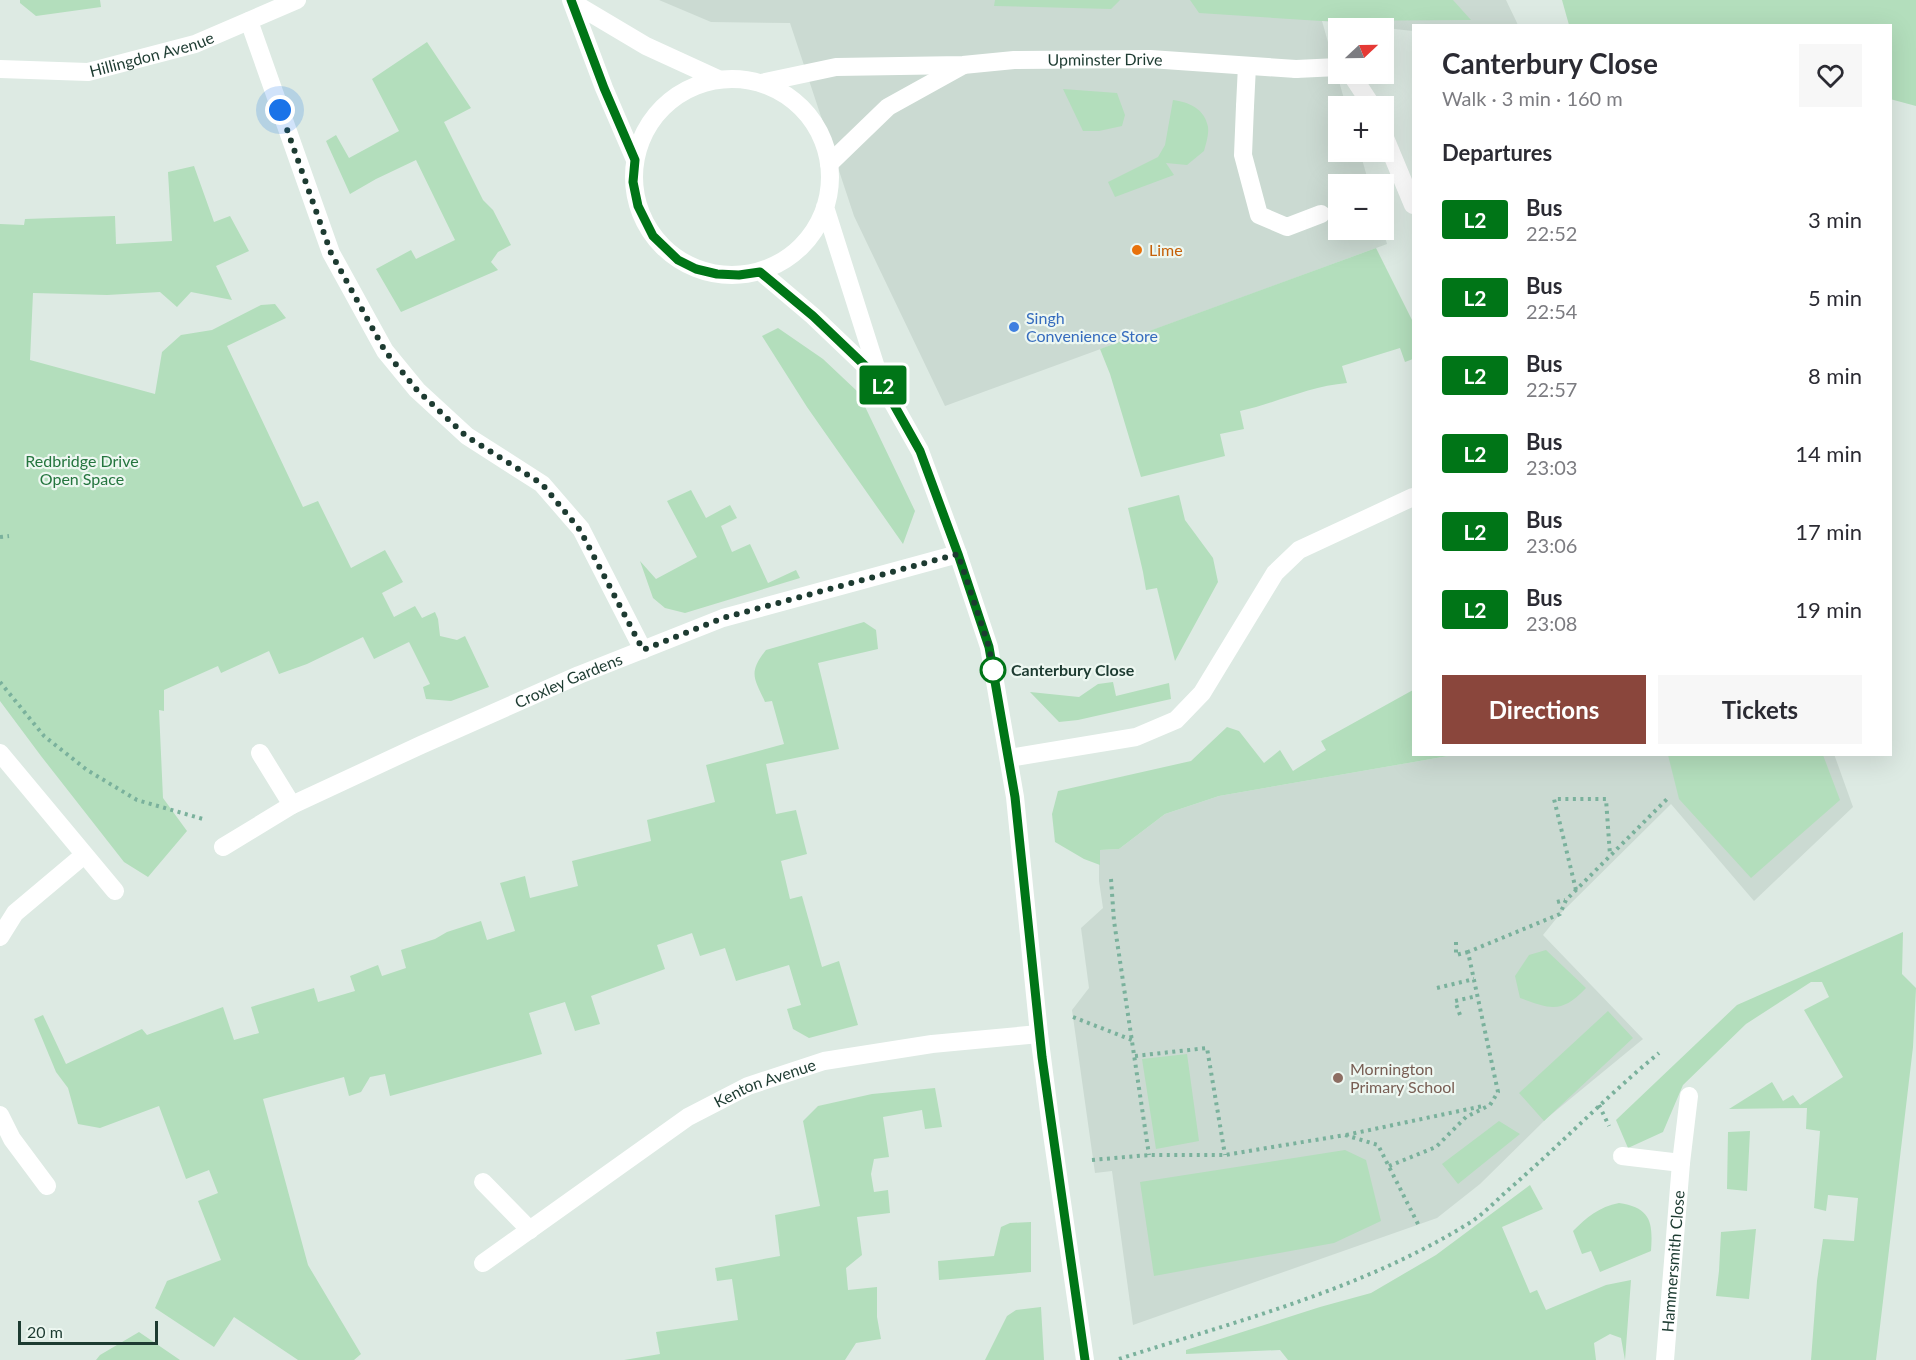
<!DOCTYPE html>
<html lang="en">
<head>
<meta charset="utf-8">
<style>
  body { margin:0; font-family:Lato,sans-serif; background:#f7f7f7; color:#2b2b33; height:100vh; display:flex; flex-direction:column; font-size:22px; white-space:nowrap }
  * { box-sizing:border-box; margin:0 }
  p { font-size:20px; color:#7c7c81 }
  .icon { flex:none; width:33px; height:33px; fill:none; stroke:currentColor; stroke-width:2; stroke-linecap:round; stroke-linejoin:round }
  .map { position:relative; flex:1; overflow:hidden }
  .side { position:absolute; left:1412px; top:24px; width:480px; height:732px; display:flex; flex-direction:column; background:#fff; border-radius:0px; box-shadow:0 6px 24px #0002 }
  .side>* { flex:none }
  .badge { padding:0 12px; border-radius:4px; font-size:21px; line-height:39px }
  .needle { width:39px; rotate:68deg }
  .buttons { position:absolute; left:1328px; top:18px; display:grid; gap:12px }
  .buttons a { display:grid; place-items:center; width:66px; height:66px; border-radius:0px; background:#fff; box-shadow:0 6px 24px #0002; font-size:30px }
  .scale { position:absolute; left:18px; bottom:15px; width:140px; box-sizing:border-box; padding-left:6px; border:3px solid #1d3b31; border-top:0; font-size:16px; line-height:21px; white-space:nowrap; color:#1d3b31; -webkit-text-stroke:4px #edf7f1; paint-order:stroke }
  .you { position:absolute; width:30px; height:30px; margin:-15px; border:4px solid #fff; border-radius:50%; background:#1a73e8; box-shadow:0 0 0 9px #1a73e833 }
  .map>.badge { position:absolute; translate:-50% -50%; box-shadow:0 0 0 3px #fff }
  h2 { padding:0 30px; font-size:22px; line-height:54px }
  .round { display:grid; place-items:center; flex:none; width:63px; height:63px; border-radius:0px; background:#f7f7f7 }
  .summary { display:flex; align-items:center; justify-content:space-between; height:102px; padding:0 30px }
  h1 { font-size:28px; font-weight:700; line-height:45px }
  .action { display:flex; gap:12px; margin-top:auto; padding:12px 30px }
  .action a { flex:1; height:69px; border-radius:0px; background:#8a463c; color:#fff; font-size:24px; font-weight:700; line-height:69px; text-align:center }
  .action a+a { background:#f7f7f7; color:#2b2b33 }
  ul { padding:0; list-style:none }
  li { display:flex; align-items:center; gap:18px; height:78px; padding:0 30px }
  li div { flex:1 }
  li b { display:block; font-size:22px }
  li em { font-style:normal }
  li .badge { min-width:66px; font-weight:700; text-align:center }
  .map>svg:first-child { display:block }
  .built { fill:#cbdad2 }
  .green { fill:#b3debc }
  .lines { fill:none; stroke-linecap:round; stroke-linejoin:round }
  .path { stroke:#7ab19c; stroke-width:4; stroke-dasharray:3 4.5; stroke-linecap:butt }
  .lane { stroke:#fff; stroke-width:18 }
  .street { stroke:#fff; stroke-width:18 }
  .secondary { stroke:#fff; stroke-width:18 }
  .line-casing { stroke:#fff; stroke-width:14 }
  .line { stroke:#007517; stroke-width:9 }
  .walk { stroke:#1d3b31; stroke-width:6; stroke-dasharray:0 10.8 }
  .food-dot { fill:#e8710a; stroke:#edf7f1; stroke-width:2 }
  .shop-dot { fill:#3f7fe0; stroke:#edf7f1; stroke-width:2 }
  .stop-dot { fill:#fff; stroke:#007517; stroke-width:3 }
  .education-dot { fill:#8d6e63; stroke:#edf7f1; stroke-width:2 }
  .labels { text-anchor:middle; stroke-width:4.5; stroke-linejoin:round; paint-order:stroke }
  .street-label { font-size:16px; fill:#1d3b31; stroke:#edf7f1 }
  .food-label { font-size:16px; fill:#c56008; stroke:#edf7f1; text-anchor:start }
  .shop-label { font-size:16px; fill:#366cbe; stroke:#edf7f1; text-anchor:start }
  .park-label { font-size:16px; fill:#24753e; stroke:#edf7f1 }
  .stop-label { font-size:16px; font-weight:bold; fill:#1d3b31; stroke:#edf7f1; text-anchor:start }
  .education-label { font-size:16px; fill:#785e54; stroke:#edf7f1; text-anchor:start }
</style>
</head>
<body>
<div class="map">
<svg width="1916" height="1360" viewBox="0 0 1916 1360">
  <rect width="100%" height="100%" fill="#ddeae3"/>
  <path class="built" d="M659 0H1506L1518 25 1413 26V31L1322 21 1346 106H1338V152H1360L1369 184H1338V230H1383L1387 244 945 406 854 216 790 23 711 22Z
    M1834 754 1853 807 1754 901 1671 804 1560 914 1543 935 1643 1039 1547 1118 1480 1184 1437 1218 1133 1325 1112 1171 1095 1173 1072 1010 1089 988 1081 928 1103 908 1099 881V850L1119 849 1165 814 1219 796 1454 755Z"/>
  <path class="green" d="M20 0H100L101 7 36 16 20 3Z
    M995 0H1120L1111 9 994 6Z
    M1190 0H1453L1471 20 1321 21 1199 13Z
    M1562 0H1916V106L1890 99V26L1569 25Z
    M427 42 471 108 444 122 483 200 493 210 511 245 498 252 491 262 498 270 401 312 376 269 411 250 416 259 455 240 416 160 376 179 350 194 326 141 336 135 349 158 399 131 372 79Z
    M1063 89 1117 93 1125 115 1122 126 1099 131H1083Z
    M1173 100C1189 102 1205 109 1208 127 1209 134 1206 144 1204 151L1187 165 1166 163 1174 175 1115 197 1108 182 1158 157 1165 145Z
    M194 166 214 222 230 216 249 251 216 266 232 300 191 292 177 307 160 292 107 295 33 293 30 360 155 394 162 352 181 335 212 330 261 305 275 304 286 318 227 346 303 507 318 501 351 568 385 550 403 582 382 593 394 617 415 606 422 618 435 612 438 619 440 636 457 640 465 636 489 687 451 701 426 699 423 687 430 684 409 642 374 659 363 637 307 664 279 674 269 651 221 673 218 666 164 690V711L159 710 163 798 187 831 148 877 124 862 41 756 0 701V224L24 225 25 219 115 216 116 244 172 241 168 172Z
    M1376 248 1413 322V359L1405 362 1400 348 1342 366 1347 383C1310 386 1276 403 1240 411L1244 429 1220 434 1225 456 1141 477 1110 374 1100 349Z
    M778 328 823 359 858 392 915 511 903 544 807 407 762 336Z
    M691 490 706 518 730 505 737 518 721 526 732 552 750 544 768 583 796 570 800 578 685 613 665 608 653 598 640 561 656 579 697 557 667 501Z
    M1179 495 1185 520 1213 558 1218 582 1175 661 1157 588 1146 590 1143 572 1128 508Z
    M864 622 876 630 878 649 818 663 839 749 766 764 776 814 796 810 807 854 781 861 790 899 802 896 822 967 839 961 858 1025 809 1038 793 1029 787 1009 801 1005 789 965 736 981 725 948 700 956 692 933 657 945 665 969 591 996 600 1024 575 1031 565 1002 529 1013 542 1054 390 1096 385 1074 370 1077 361 1092 349 1096 344 1077 263 1099 308 1265 361 1354 354 1360H298L234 1317 214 1347 155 1308 167 1281 221 1260 198 1201 218 1193 209 1170 186 1179 159 1106 100 1128 78 1124 68 1088 56 1072 34 1019 43 1015 66 1064 142 1029 147 1035 223 1007 234 1040 259 1033 251 1007 314 988 318 1002 355 991 350 976 378 965 382 976 406 968 401 950 435 939 447 932 481 921 487 940 515 931 500 883 525 876 530 898 578 886 572 861 651 841 647 820 715 802 706 765 784 744 772 701 765 702C754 678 748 673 766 650Z
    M1113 682 1116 696 1169 683 1171 699 1078 720 1059 722 1030 692 1079 697 1098 684Z
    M1413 690V754L1454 755 1219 796 1165 814 1119 849 1100 850V865L1084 859 1055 842 1052 814 1058 791 1191 761 1227 727 1239 731 1264 763 1280 750 1293 771 1326 750 1321 741Z
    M1668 755H1823L1840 800 1751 878 1679 799Z
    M1903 932 1902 974 1916 988 1913 1047 1876 1360H1811L1817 1281 1823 1239 1854 1241 1858 1198 1828 1195 1826 1211 1814 1208 1820 1131 1806 1129 1807 1108 1729 1109 1772 1082 1783 1101 1793 1095 1800 1105 1843 1077 1804 1010 1829 997 1822 982H1811L1746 1024 1683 1085 1663 1132 1628 1148 1616 1120 1737 1005Z
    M1546 950 1586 988C1562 1014 1550 1009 1520 998L1515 976 1529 955Z
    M1608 1011 1633 1038 1544 1121 1519 1093Z
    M1187 1054 1199 1141 1156 1149 1142 1059Z
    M935 1088 942 1127 925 1129 922 1110 883 1117 889 1157 874 1159 871 1174 874 1192 888 1190 890 1213 857 1217 862 1255 846 1268 848 1290 877 1287V1317L881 1339 856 1343 845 1360H624L660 1354 656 1332 738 1320 732 1279 717 1281 715 1268 780 1256 775 1215 820 1206 803 1121 818 1106 872 1094Z
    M1499 1121 1520 1134 1458 1184 1442 1164Z
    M1750 1131 1747 1191 1727 1189 1728 1132Z
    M1345 1150 1366 1160 1381 1221 1334 1243 1154 1276 1140 1182Z
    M1530 1185 1543 1209 1502 1227 1530 1293 1537 1290 1546 1310 1606 1285 1631 1280 1625 1360 1621 1338 1610 1334 1594 1343 1596 1360H1288L1280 1350 1186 1354V1350L1320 1307 1371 1293 1436 1255Z
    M1619 1203C1651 1208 1653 1222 1651 1251L1600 1272 1591 1251 1582 1254 1573 1231C1587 1217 1599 1207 1619 1203Z
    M1031 1222V1272L939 1280 938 1261 994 1256 1001 1227 1010 1223Z
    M1756 1229 1749 1299 1716 1296 1719 1271 1721 1232Z
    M1041 1307 1044 1360H985L1007 1316 1016 1310Z
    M139 1332 180 1360H96L100 1355Z"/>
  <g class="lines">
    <path class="path" d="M0 537 9 536
      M0 682 44 736 87 770 137 800 203 819
      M1111 879 1114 921 1149 1155
      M1576 890 1554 799H1606L1610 855
      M1557 902 1565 900
      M1456 942V955L1468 952
      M1437 988 1474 979
      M1460 1015 1455 1001 1477 996
      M1073 1017 1132 1040
      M1135 1056 1207 1048 1225 1155
      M1599 1105 1609 1126
      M1346 1135 1483 1106
      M1092 1160 1149 1155H1225L1345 1135 1378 1145 1419 1226
      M1389 1166 1436 1147 1466 1117 1490 1105 1498 1092 1468 952 1560 914 1566 900 1667 799
      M1119 1359C1237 1321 1360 1290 1466 1225 1484 1215 1499 1197 1515 1184 1564 1141 1609 1094 1659 1053"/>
    <path class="lane" d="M1296 69 1338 67
      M1351 74 1372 106
      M1245 106 1243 155 1259 215 1287 227 1321 214
      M1383 133 1413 205"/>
    <g class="street">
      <path d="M249 21 331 253 385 351 417 390 467 436 542 484 581 529 643 650"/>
      <path id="s1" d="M0 69 88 72 195 44 297 0"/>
      <path id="s2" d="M761 83 836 67 963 65 1014 60 1150 59 1296 69"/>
      <path d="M1245 106 1247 66"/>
      <path d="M829 164 888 107 962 66"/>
      <path d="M0 753 115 891"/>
      <path d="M260 753 292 805"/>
      <path d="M1009 758 1136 737 1176 720 1202 693 1275 573 1299 550 1413 497"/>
      <path id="s3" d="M223 847 292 805 421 745 579 675 723 618 958 554"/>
      <path d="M0 937 15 913 84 855"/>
      <path d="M0 1115 12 1139 47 1186"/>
      <path d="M1622 1156 1681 1163"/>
      <path d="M483 1182 530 1230"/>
      <path id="s4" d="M483 1263 688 1117 748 1086 824 1061 932 1044 1039 1034"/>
      <path id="s5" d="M1665 1360 1681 1163 1689 1096"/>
    </g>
    <path class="secondary" d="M571 0 604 88 635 160
      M572 2 646 46 718 79
      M634 177a98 98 0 1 1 196 0a98 98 0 1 1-196 0Z
      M825 207 880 380 920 451 958 554 989 647 1015 797 1039 1034 1051 1127 1085 1360
      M760 271 813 316 879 379"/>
  </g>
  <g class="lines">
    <defs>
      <path id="line" d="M571 0 604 88 635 160 633 182 638 206 653 236 678 260 696 269 717 274 739 275 760 272 813 316 880 380 920 451 958 554 989 647 1015 797 1042 1057 1085 1360"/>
    </defs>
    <use href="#line" class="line-casing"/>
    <use href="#line" class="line"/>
    <path class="walk" d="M280 110 331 253 385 351 417 390 466 436 542 484 580 530 643 650 723 618 958 554 989 647 993 670"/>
  </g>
  <circle class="food-dot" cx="1137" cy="250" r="6"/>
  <circle class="shop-dot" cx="1014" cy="327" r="6"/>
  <circle class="stop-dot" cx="993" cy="670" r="12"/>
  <circle class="education-dot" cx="1338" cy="1078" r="6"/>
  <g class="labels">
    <g class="street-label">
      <text dy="6" stroke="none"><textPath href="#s1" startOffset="154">Hillingdon Avenue</textPath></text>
      <text dy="6" stroke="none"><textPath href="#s2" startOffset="346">Upminster Drive</textPath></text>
      <text dy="6" stroke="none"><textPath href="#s3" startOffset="384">Croxley Gardens</textPath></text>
      <text dy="6" stroke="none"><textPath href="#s4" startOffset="336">Kenton Avenue</textPath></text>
      <text dy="6" stroke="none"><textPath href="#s5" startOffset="99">Hammersmith Close</textPath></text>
    </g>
    <g class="food-label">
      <text x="1149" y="256">Lime</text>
    </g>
    <g class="shop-label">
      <text x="1026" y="324">Singh<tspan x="1026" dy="18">Convenience Store</tspan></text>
    </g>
    <g class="park-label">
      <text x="82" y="467">Redbridge Drive<tspan x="82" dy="18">Open Space</tspan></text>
    </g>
    <g class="stop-label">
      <text x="1011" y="676">Canterbury Close</text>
    </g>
    <g class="education-label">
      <text x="1350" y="1075">Mornington<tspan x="1350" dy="18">Primary School</tspan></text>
    </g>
  </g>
</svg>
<div class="buttons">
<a><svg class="needle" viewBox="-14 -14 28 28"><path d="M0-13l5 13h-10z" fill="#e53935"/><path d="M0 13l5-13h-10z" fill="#7c7c81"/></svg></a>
<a>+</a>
<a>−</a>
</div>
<div class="scale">20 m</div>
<div class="you" style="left:280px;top:110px"></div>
<b class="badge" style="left:883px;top:385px;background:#007517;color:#fff">L2</b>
<section class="side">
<div class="summary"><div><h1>Canterbury Close</h1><p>Walk · 3 min · 160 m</p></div><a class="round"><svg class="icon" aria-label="heart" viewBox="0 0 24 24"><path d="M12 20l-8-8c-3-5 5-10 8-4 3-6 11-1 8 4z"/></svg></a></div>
<h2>Departures</h2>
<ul>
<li><span class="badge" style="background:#007517;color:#fff">L2</span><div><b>Bus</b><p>22:52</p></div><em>3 min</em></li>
<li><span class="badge" style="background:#007517;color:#fff">L2</span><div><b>Bus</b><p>22:54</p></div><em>5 min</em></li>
<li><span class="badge" style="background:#007517;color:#fff">L2</span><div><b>Bus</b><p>22:57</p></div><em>8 min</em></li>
<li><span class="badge" style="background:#007517;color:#fff">L2</span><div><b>Bus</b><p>23:03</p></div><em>14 min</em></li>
<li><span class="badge" style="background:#007517;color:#fff">L2</span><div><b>Bus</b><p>23:06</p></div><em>17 min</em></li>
<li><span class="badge" style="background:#007517;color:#fff">L2</span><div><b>Bus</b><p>23:08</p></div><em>19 min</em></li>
</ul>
<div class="action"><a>Directions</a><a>Tickets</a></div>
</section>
</div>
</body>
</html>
